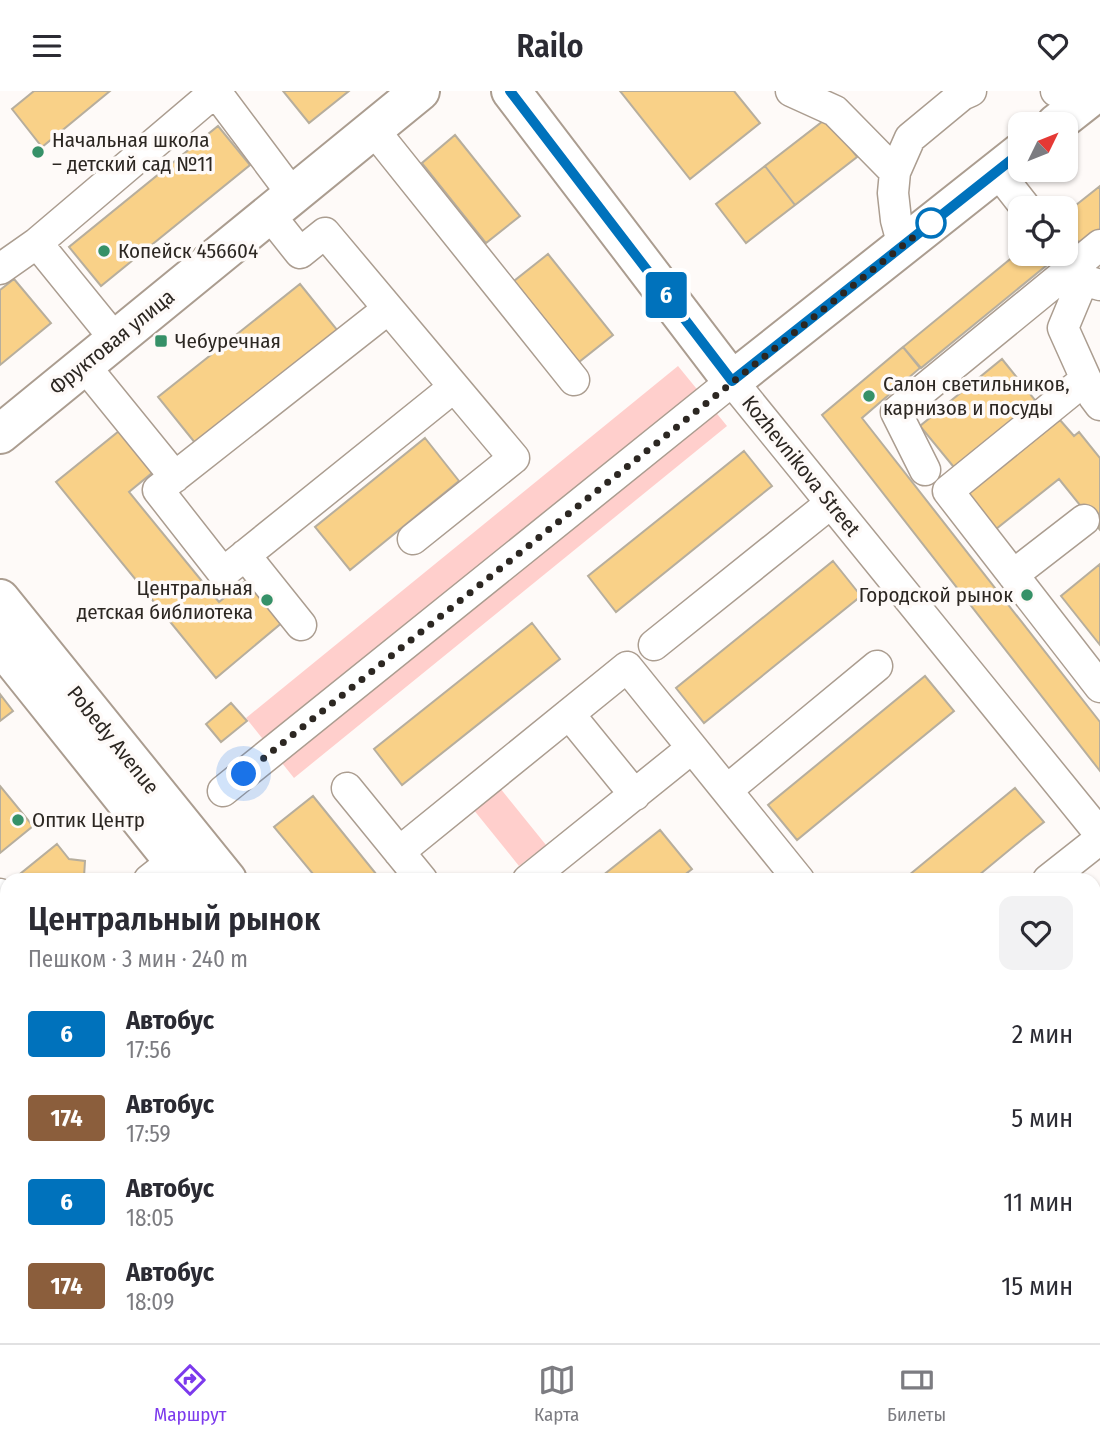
<!DOCTYPE html>
<html lang="ru">
<head>
<meta charset="utf-8">
<style>
  body { margin:0; font-family:"Fira Sans Condensed",sans-serif; background:#f2f2f3; color:#2b2b33; height:100vh; display:flex; flex-direction:column; font-size:26px; white-space:nowrap }
  * { box-sizing:border-box; margin:0 }
  p { font-size:23px; color:#7c7c81 }
  .icon { flex:none; width:38px; height:38px; fill:none; stroke:currentColor; stroke-width:2; stroke-linecap:round; stroke-linejoin:round }
  .map { position:relative; flex:1; overflow:hidden }
  .drawer { position:absolute; left:0px; top:782px; width:1101px; height:471px; display:flex; flex-direction:column; background:#fff; border-radius:21px 21px 0 0; box-shadow:0 2px 5px #0004 }
  .drawer>* { flex:none }
  .badge { padding:0 14px; border-radius:5px; font-size:24px; line-height:46px }
  .needle { width:46px; rotate:47deg }
  .buttons { position:absolute; left:1008px; top:21px; display:grid; gap:14px }
  .buttons a { display:grid; place-items:center; width:70px; height:70px; border-radius:14px; background:#fff; box-shadow:0 2px 5px #0004; font-size:35px }
  .you { position:absolute; width:35px; height:35px; margin:-18px; border:5px solid #fff; border-radius:50%; background:#1a73e8; box-shadow:0 0 0 10px #1a73e833 }
  .map>.badge { position:absolute; translate:-50% -50%; box-shadow:0 0 0 4px #fff }
  .round { display:grid; place-items:center; flex:none; width:74px; height:74px; border-radius:14px; background:#f2f2f3 }
  .head { display:flex; align-items:center; justify-content:space-between; height:119px; padding:0 28px }
  h1 { font-size:33px; font-weight:600; line-height:52px }
  ul { padding:0; list-style:none }
  li { display:flex; align-items:center; gap:21px; height:84px; padding:0 28px }
  li div { flex:1 }
  li b { display:block; font-size:26px }
  li em { font-style:normal }
  li .badge { min-width:77px; font-weight:700; text-align:center }
  header { display:flex; justify-content:space-between; align-items:center; height:91px; padding:0 28px; background:#fff; font-size:32px; font-weight:600 }
  .menu { display:flex; justify-content:space-around; align-items:center; height:98px; border-top:2px solid #e1e1e2; background:#fff; font-size:19px; color:#7c7c81 }
  .menu a { display:grid; justify-items:center; gap:4px }
  .menu .on { color:#7c3aed }
  .map>svg:first-child { display:block }
  .green { fill:#ffcfcc }
  .building { fill:#f9d188; stroke:#b7ae9d; stroke-width:2 }
  .lines { fill:none; stroke-linecap:round; stroke-linejoin:round }
  .minor-casing { stroke:#ab9d90; stroke-width:33 }
  .major-casing { stroke:#ab9d90; stroke-width:42 }
  .minor { stroke:#fff; stroke-width:30 }
  .major { stroke:#fff; stroke-width:38 }
  .line-casing { stroke:#fff; stroke-width:16 }
  .line { stroke:#0072bc; stroke-width:10 }
  .walk { stroke:#2c2722; stroke-width:7; stroke-dasharray:0 12.6 }
  .poi-dot { fill:#369168; stroke:#fefaf8; stroke-width:2.5 }
  .stop-dot { fill:#fff; stroke:#0072bc; stroke-width:3.5 }
  .labels { text-anchor:middle; stroke-width:7; stroke-linejoin:round; paint-order:stroke }
  .poi-label { font-size:21px; fill:#2c2722; stroke:#fefaf8; text-anchor:start }
  .street-label { font-size:21px; fill:#2c2722; stroke:#fefaf8 }
</style>
</head>
<body>
<header><svg class="icon" aria-label="menu" viewBox="0 0 24 24"><path d="M4 6h16M4 12h16M4 18h16"/></svg>Railo<svg class="icon" aria-label="heart" viewBox="0 0 24 24"><path d="M12 20l-8-8c-3-5 5-10 8-4 3-6 11-1 8 4z"/></svg></header>
<div class="map">
<svg width="1100" height="1252" viewBox="0 0 1100 1252">
  <rect width="100%" height="100%" fill="#fefaf8"/>
  <path class="green" d="M678 275 727 335 294 687 246 627Z
    M500 697 546 754 519 775 473 718Z"/>
  <path class="building" d="M34 0H110L42 56 12 18Z
    M283 0H349L309 32Z
    M620 0H734L760 32 690 88Z
    M827 27 857 66 795 114 765 75Z
    M218 35 250 74 101 195 69 156Z
    M455 44 520 125 486 152 422 72Z
    M765 75 795 114 746 152 716 113Z
    M1100 95V139L1081 154 1066 135V122Z
    M1020 160V163H1038L1047 174 921 277 903 256Z
    M548 163 613 244 579 271 514 190Z
    M14 188 51 232 0 274V199Z
    M300 193 338 240 196 353 158 306Z
    M903 256 920 277 862 327 1100 631V680L822 324Z
    M1002 268 1039 314 957 380 920 335Z
    M1060 329 1074 345 1079 341 1100 367V439L1059 388 996 438 968 402Z
    M124 336 158 377 129 401 219 511 249 487 284 530 216 587 56 391Z
    M425 347 459 390 350 479 315 436Z
    M744 360 772 395 616 521 588 485Z
    M833 470 861 505 704 632 676 597Z
    M1100 473V554L1061 505Z
    M532 532 560 568 402 694 374 658Z
    M925 585 954 620 797 749 768 714Z
    M0 603 13 620 0 630Z
    M231 612 247 630 221 651 206 633Z
    M0 695 33 735 0 762Z
    M1015 697 1044 731 1025 746 973 789H903Z
    M313 705 381 789H318L274 736Z
    M660 739 692 778 678 789H597Z
    M57 753 69 768 85 770 84 786 86 789H25L20 783Z
    M1100 815V871L1094 876V820Z
    M7 974V1031L0 1037V979Z
    M1100 993V1064L1094 1069V998Z
    M117 1246H173L178 1252H122Z
    M394 1246H455L460 1252H399Z
    M687 1246H748L753 1252H691Z
    M1017 1246H1036L1041 1252H1010Z"/>
  <g class="lines">
    <defs>
      <path id="minor" d="M791 0 835 20 895 81
        M1056 0 1094 4
        M216 1 293 104
        M373 38 574 289
        M997 80 1026 117
        M269 123 300 162 325 142 514 367 413 448
        M37 152 115 248
        M903 155 896 129 893 102 895 81 910 47 962 4 971 0
        M0 178 37 152 216 0
        M1100 194 1083 189 1063 237 1094 306 1100 314
        M388 218 158 399 223 482 454 296
        M84 274 175 386
        M1086 288 948 400 1100 596
        M925 379 896 321 1100 154
        M245 464 301 534
        M1013 484 1084 429
        M654 554 831 412
        M569 623 635 704
        M347 697 422 789
        M727 699 877 575
        M223 700 732 290 1100 743
        M399 761 627 576 799 789
        M149 789 173 770
        M528 789 692 657
        M1048 789 1100 748
        M0 803 7 812
        M0 930 7 925
        M1094 957 1100 952
        M0 1198 7 1192
        M221 1246 225 1252
        M356 1246 361 1252
        M779 1246 784 1252
        M0 1249 3 1252
        M875 1252 883 1246"/>
      <path id="major" d="M511 0 732 290 1020 62
        M1056 33 1098 0
        M0 343 420 0
        M0 508 227 789
        M0 553 189 789
        M562 1246 567 1252
        M596 1246 601 1252"/>
    </defs>
    <use href="#minor" class="minor-casing"/>
    <use href="#major" class="major-casing"/>
    <use href="#minor" class="minor"/>
    <use href="#major" class="major"/>
  </g>
  <g class="lines">
    <defs>
      <path id="line" d="M510 0 732 290 1020 62"/>
    </defs>
    <use href="#line" class="line-casing"/>
    <use href="#line" class="line"/>
    <path class="walk" d="M244 683 931 132"/>
  </g>
  <g class="poi-dot">
    <circle cx="38" cy="61" r="7"/>
    <circle cx="104" cy="160" r="7"/>
    <rect x="154" y="243" width="14" height="14" rx="3.5"/>
    <circle cx="869" cy="305" r="7"/>
    <circle cx="1027" cy="504" r="7"/>
    <circle cx="267" cy="509" r="7"/>
    <circle cx="18" cy="729" r="7"/>
  </g>
  <circle class="stop-dot" cx="931" cy="132" r="14"/>
  <g class="labels">
    <g class="poi-label">
      <text x="52" y="56">Начальная школа<tspan x="52" dy="24">– детский сад №11</tspan></text>
      <text x="118" y="167">Копейск 456604</text>
      <text x="175" y="257">Чебуречная</text>
      <text x="883" y="300">Салон светильников,<tspan x="883" dy="24">карнизов и посуды</tspan></text>
      <text x="253" y="504" text-anchor="end">Центральная<tspan x="253" dy="24">детская библиотека</tspan></text>
      <text x="1013" y="511" text-anchor="end">Городской рынок</text>
      <text x="32" y="736">Оптик Центр</text>
    </g>
    <g class="street-label">
      <text transform="translate(112 251) rotate(-39)" y="7">Фруктовая улица</text>
      <text transform="translate(801 375) rotate(51)" y="7">Kozhevnikova Street</text>
      <text transform="translate(113 649) rotate(51)" y="7">Pobedy Avenue</text>
    </g>
  </g>
</svg>
<div class="buttons">
<a><svg class="needle" viewBox="-14 -14 28 28"><path d="M0-13l5 13h-10z" fill="#e53935"/><path d="M0 13l5-13h-10z" fill="#7c7c81"/></svg></a>
<a><svg class="icon" aria-label="locate" viewBox="0 0 24 24"><circle cx="12" cy="12" r="6"/><path d="M12 2v4M12 18v4M2 12h4M18 12h4"/></svg></a>
</div>
<div class="you" style="left:244px;top:683px"></div>
<b class="badge" style="left:666px;top:204px;background:#0072bc;color:#fff">6</b>
<section class="drawer">
<div class="head"><div><h1>Центральный рынок</h1><p>Пешком · 3 мин · 240 m</p></div><a class="round"><svg class="icon" aria-label="heart" viewBox="0 0 24 24"><path d="M12 20l-8-8c-3-5 5-10 8-4 3-6 11-1 8 4z"/></svg></a></div>
<ul>
<li><span class="badge" style="background:#0072bc;color:#fff">6</span><div><b>Автобус</b><p>17:56</p></div><em>2 мин</em></li>
<li><span class="badge" style="background:#8b5e3c;color:#fff">174</span><div><b>Автобус</b><p>17:59</p></div><em>5 мин</em></li>
<li><span class="badge" style="background:#0072bc;color:#fff">6</span><div><b>Автобус</b><p>18:05</p></div><em>11 мин</em></li>
<li><span class="badge" style="background:#8b5e3c;color:#fff">174</span><div><b>Автобус</b><p>18:09</p></div><em>15 мин</em></li>
</ul>
</section>
</div>
<nav class="menu">
<a class="on"><svg class="icon" aria-label="directions" viewBox="0 0 24 24"><path d="M12 3l9 9-9 9-9-9zM9 14v-3h6M13 9l2 2-2 2"/></svg>Маршрут</a>
<a><svg class="icon" aria-label="map" viewBox="0 0 24 24"><path d="M3 6l6-2 6 2 6-2v14l-6 2-6-2-6 2zM9 4v14M15 6v14"/></svg>Карта</a>
<a><svg class="icon" aria-label="tickets" viewBox="0 0 24 24"><path d="M3 7h18v10H3zM15 7v10"/></svg>Билеты</a>
</nav>
</body>
</html>
